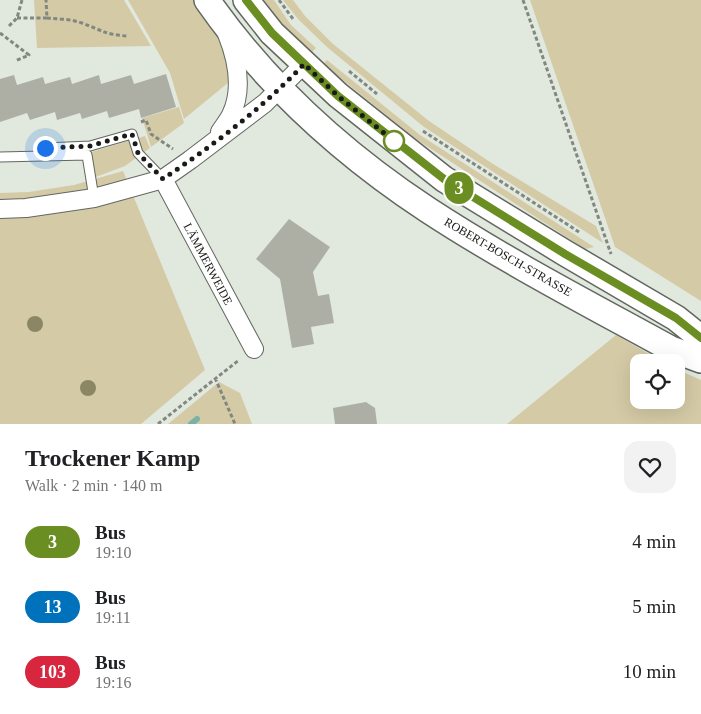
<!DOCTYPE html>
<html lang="en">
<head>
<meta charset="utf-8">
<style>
  body { margin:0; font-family:"Times New Roman",serif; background:#f2f2f2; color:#202124; height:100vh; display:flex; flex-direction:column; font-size:19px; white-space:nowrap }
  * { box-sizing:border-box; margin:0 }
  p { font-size:16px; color:#757577 }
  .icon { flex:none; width:28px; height:28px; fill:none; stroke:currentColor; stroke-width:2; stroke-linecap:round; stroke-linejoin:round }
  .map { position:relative; height:424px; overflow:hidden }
  .sheet { display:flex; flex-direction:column; background:#fff; flex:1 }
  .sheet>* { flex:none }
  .badge { padding:0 10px; border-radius:16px; font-size:18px; line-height:32px }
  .buttons { position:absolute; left:630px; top:354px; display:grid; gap:10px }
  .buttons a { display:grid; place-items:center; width:55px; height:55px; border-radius:10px; background:#fff; box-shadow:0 5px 20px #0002; font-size:25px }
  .you { position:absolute; width:25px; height:25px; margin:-12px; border:4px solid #fff; border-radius:50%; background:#1a73e8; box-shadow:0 0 0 8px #1a73e833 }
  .map>.badge { position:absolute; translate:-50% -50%; box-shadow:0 0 0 2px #fff }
  .round { display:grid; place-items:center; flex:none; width:52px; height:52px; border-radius:15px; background:#f2f2f2 }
  .headline { display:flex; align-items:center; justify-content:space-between; height:85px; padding:0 25px }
  h1 { font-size:24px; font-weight:700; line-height:38px }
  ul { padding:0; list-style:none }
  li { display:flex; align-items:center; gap:15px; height:65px; padding:0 25px }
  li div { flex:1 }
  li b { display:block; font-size:19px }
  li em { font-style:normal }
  li .badge { min-width:55px; font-weight:700; text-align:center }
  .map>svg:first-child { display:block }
  .green { fill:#d4caa6 }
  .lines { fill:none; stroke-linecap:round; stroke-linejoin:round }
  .stream { stroke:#7cb2a4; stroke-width:6 }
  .building { fill:#adafa5 }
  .lane-casing { stroke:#626860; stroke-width:11 }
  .street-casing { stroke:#626860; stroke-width:20 }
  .secondary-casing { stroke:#626860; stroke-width:28 }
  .path { stroke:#828780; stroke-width:3; stroke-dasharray:4 2.5; stroke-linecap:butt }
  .lane { stroke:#fff; stroke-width:9 }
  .street { stroke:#fff; stroke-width:18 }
  .secondary { stroke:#fff; stroke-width:25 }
  .tree { fill:#8b8764 }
  .line-casing { stroke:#fff; stroke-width:11 }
  .line { stroke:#6b8e23; stroke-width:8 }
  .walk { stroke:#191b17; stroke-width:5; stroke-dasharray:0 9 }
  .stop-dot { fill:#fff; stroke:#6b8e23; stroke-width:2.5 }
  .labels { text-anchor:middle; stroke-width:5; stroke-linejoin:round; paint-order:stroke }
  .street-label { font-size:12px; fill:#191b17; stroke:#fff }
</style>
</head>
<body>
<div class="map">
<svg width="701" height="424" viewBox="0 0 701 424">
  <rect width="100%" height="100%" fill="#e1e8de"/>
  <path class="green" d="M34 0H124L151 46 37 48Z
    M128 0H195L240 73 184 119 170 73Z
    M260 0H274L291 25 316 48 311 53Z
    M283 0H293L305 16 333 44 429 121 493 164 596 226 603 243 424 127 327 47 298 19Z
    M530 0H701V301L615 247Z
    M327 60 420 135 594 247 585 249 416 139 323 64Z
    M179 107 184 123 151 147 142 118Z
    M145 136 150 148 125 166 93 178 88 153Z
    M123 171 205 370 141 424H0V193L29 192 74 185Z
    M616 335 663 362H639V400H676V369L701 380V424H507Z
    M219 382 240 393 252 424H168Z"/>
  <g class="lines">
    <path class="stream" d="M191 424 197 419"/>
  </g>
  <path class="building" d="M166 74 176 107 141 118 139 109 109 118 107 111 82 119 80 113 57 120 55 112 30 120 27 113 0 122V79L14 75 17 85 43 77 45 84 70 77 72 84 99 75 101 84 131 75 134 84Z
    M289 219 330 247 313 272 318 296 329 294 334 323 311 327 314 344 292 348 280 279 256 259Z
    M366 402 375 408 377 424H335L333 408Z"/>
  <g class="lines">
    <defs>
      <path id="lane" d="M45 148 90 146 132 134 138 153 163 179
        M0 157 87 155 94 198"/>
      <path id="street" d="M220 132C223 127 228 121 231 115 243 90 237 59 227 34
        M163 179 254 349
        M0 209 26 208 94 198 163 179 190 160 265 103 304 64"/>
      <path id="secondary" d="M207 0C265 83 343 154 428 210 506 261 589 304 671 349L701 360
        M246 0 272 33 338 95 444 179 565 253 676 318 701 338"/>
    </defs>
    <use href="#lane" class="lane-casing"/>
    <use href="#street" class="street-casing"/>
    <use href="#secondary" class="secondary-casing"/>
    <path class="path" d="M279 0 293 19
      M523 0 611 254
      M17 18H47L46 0
      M47 18C58 19 71 19 82 23 101 30 106 35 128 36
      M9 26 17 18 22 0
      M0 33 29 55 15 61
      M349 71 377 94
      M141 122 146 120 151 134 173 149
      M423 131 579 232
      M215 378 235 424
      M158 424 239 360"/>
    <use href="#lane" class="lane"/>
    <use href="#street" class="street"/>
    <use href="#secondary" class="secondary"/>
  </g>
  <g class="tree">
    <circle cx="35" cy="324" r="8"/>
    <circle cx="88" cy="388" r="8"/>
  </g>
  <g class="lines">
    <defs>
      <path id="line" d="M246 0 272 33 338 96 444 179 565 254 676 318 701 338"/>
    </defs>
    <use href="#line" class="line-casing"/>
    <use href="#line" class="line"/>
    <path class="walk" d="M45 148 90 146 132 134 138 153 163 179C213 145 262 109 304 64L338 96 394 141"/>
  </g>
  <circle class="stop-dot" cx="394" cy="141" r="10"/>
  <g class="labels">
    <g class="street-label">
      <text transform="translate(508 257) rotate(30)" y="4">ROBERT-BOSCH-STRASSE</text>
      <text transform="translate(208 264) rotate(62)" y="4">LÄMMERWEIDE</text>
    </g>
  </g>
</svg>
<div class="buttons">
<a><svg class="icon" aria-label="locate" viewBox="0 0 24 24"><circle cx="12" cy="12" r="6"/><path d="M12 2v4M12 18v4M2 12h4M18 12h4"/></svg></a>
</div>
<div class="you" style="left:45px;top:148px"></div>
<b class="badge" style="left:459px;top:188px;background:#6b8e23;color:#fff">3</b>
</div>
<section class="sheet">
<div class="headline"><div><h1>Trockener Kamp</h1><p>Walk · 2 min · 140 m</p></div><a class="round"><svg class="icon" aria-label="heart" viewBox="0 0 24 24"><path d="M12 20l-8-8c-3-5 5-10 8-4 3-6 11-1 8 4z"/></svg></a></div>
<ul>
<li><span class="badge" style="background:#6b8e23;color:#fff">3</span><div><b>Bus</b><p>19:10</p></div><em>4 min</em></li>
<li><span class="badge" style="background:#0072bc;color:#fff">13</span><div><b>Bus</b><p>19:11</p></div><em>5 min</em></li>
<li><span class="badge" style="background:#d7263d;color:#fff">103</span><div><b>Bus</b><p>19:16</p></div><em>10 min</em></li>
</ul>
</section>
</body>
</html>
